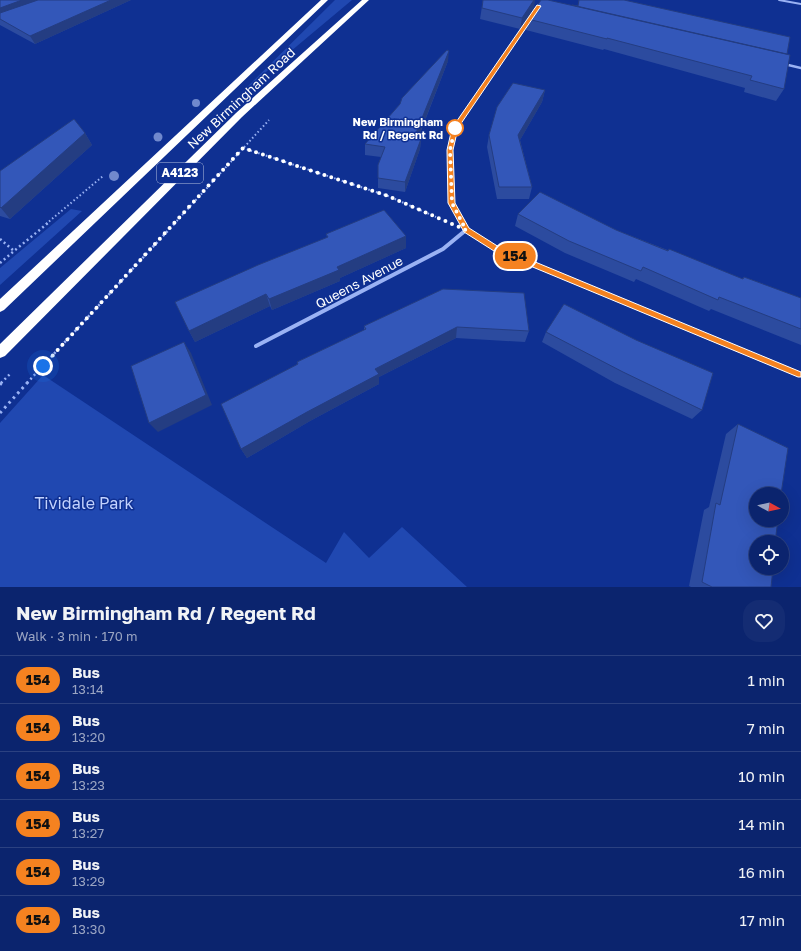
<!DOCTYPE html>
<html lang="en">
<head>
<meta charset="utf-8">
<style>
  body { margin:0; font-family:"Golos Text",sans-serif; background:#142c73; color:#f1f3f6; height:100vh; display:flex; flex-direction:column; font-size:15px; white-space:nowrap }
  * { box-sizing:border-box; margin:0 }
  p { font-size:13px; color:#9aa4c2 }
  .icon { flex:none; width:22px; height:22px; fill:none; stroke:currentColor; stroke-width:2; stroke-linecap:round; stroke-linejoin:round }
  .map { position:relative; height:587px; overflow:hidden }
  .side { display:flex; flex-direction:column; background:#0b246e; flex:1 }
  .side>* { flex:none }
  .badge { padding:0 8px; border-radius:13px; font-size:14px; line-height:26px }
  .needle { width:26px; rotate:98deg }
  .buttons { position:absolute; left:749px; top:487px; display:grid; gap:8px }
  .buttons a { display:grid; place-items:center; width:40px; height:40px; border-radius:50%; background:#0b246e; box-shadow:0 4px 16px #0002,0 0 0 1px #2b4181; font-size:20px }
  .you { position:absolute; width:20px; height:20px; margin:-10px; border:3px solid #fff; border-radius:50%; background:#1a73e8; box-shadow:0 0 0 6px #1a73e833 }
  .map>.badge { position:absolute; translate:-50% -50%; box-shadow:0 0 0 2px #fff }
  .round { display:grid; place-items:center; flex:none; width:42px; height:42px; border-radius:16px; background:#142c73 }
  .headline { display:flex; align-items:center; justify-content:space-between; height:68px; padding:0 16px }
  h1 { font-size:19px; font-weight:700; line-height:30px }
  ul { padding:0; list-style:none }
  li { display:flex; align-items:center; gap:12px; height:48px; padding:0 16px; border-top:1px solid #2b4181 }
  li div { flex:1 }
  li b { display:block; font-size:15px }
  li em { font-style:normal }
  li .badge { min-width:44px; font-weight:700; text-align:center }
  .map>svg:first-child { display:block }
  .green { fill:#2048b1 }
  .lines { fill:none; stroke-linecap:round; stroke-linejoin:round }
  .path-far2 { stroke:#9ab2f4; stroke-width:2; stroke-dasharray:1.5 2.5; stroke-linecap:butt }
  .path-far1 { stroke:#9ab2f4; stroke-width:2.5; stroke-dasharray:2 3; stroke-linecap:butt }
  .path { stroke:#9ab2f4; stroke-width:3; stroke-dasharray:2.5 4; stroke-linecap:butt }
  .lane { stroke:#9ab2f4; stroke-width:2 }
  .street-far2 { stroke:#9ab2f4; stroke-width:2.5 }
  .street-far1 { stroke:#9ab2f4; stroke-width:3 }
  .street { stroke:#9ab2f4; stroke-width:4 }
  .highway { fill:#fff; fill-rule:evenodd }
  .tree { fill:#7189cd }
  .wall { fill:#2c4b9f }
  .shaded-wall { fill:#243d82 }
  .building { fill:#3357b9; stroke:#243d82 }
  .line { fill:#f58220; stroke:#fff }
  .walk { stroke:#fff; stroke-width:4; stroke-dasharray:0 7.2 }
  .stop-dot { fill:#fff; stroke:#f58220; stroke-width:2 }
  .labels { text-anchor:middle; stroke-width:3; stroke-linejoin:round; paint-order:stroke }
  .far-stop-label { font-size:11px; font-weight:bold; fill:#fff; stroke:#0f3092; text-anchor:end }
  .shield { fill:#0f3092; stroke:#b7c1de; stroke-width:1 }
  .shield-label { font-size:12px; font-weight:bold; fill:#fff }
  .street-label { font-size:13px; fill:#fff; stroke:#0f3092 }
  .near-park-label { font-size:16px; fill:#c2d2fe; stroke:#0f3092 }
</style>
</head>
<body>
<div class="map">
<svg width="801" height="587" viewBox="0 0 801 587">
  <rect width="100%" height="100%" fill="#0f3092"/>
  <path class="green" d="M335 0H352L241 93Z
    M71 209 82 211 0 285V268Z
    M43 375 326 563 344 532 369 558 402 527 467 587H0V423Z"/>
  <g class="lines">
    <path class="path-far2" d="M243 148 388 196 436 217
      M46 224 103 176
      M174 224 269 120"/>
    <path class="path-far1" d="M0 239 14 251 48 223
      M0 263 14 251
      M1 383 10 374
      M27 383 175 223"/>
    <path class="path" d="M0 385 2 382
      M0 413 28 382"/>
    <path class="lane" d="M779 0 801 4"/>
    <path class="street-far2" d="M784 64 801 68
      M475 99 529 21"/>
    <path class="street-far1" d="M463 224 452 203 450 150 455 128 476 98"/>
    <path class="street" d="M462 223 466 230 496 249 801 375
      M256 346 443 249 466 230"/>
    <path class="highway" d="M321 0H328L4 310 0 312V299Z
      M362 0H369L242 117 5 356 0 358V344L236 113Z"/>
  </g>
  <g class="tree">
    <circle cx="196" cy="103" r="4"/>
    <circle cx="158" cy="137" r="4.5"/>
    <circle cx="114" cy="176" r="5"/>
  </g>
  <path class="wall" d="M0 0H131L35 44 0 25Z
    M483 0 534 9 520 29 480 19Z
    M572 5 578 6 787 54 784 89 776 101 744 92 745 88 604 49 603 50 526 30 528 19Z
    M448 61 418 139H421L420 149 405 192 378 188V178L381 157 365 155V144Z
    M545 90 542 102 520 140 532 187 529 199H497L487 147 489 135Z
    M85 133 92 145 10 219 0 216V171Z
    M518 214 616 230 742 279 744 277 801 298V345L711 309 709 311 636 279 634 282 565 253 515 226Z
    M326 234 406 236V248L340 278V281L272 310 270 306 195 342 189 331 327 237Z
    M443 289 529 331 525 342 456 338 379 377V384L310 421 247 458 241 449 297 364V362L364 330V326Z
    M546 332 702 410 692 419 615 383 542 342Z
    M738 424 771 587H691L689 586 704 510 709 507 726 434Z"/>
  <path class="shaded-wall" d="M22 0H47L0 17V8Z
    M111 0H131L35 44 30 36Z
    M534 0H535L534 9 520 29 522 18Z
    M449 51 448 61 414 148V138Z
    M545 90 542 102 516 147 518 135Z
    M85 133 92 145 10 219 1 208Z
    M421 139 420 149 405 192V182Z
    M406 236V248L340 278V281L272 310 269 299 337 267Z
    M266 294 270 306 195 342 189 331Z
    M457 327 456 338 379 377V384L310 421 247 458 241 449 375 369Z
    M184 342 191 353 212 405 158 432 149 423Z"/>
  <path class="building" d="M0 0H22L0 8Z
    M38 0H111L30 36 0 19V13Z
    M483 0H534L522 18 482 8Z
    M541 0H548L790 55 784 89 750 80 752 76 607 38V39L528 19Z
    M579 0H624L790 37 787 54 572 5 578 6Z
    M447 50 449 51 414 138 421 139 405 182 378 178V165L385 147 365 144 400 104 402 98Z
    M513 83 545 90 518 135 532 187H499L489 135 497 107Z
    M74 119 85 133 1 208 0 207V171Z
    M540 192 616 230 668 251 669 249 743 279 744 277 801 298V329L719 297 718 300 643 267 641 271 569 241 518 214Z
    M384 210 406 236 337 267 339 270 269 299 266 294 189 331 175 302 258 265 328 237 326 234Z
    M443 289 524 293 529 331 457 327 375 369 379 374 307 412 241 449 221 404 298 364 297 362 366 329 364 326Z
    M564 304 636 340 713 373 702 410 623 372 546 332Z
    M184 342 206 395 149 423 131 366Z
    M738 424 788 448 781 494H756V520H778L775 542H756V568H773L771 587H712L702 582 716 503 720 505Z"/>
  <path class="line" d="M537 5 541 6 458 128 453 150 455 203 469 228 499 247 801 372V377H798L494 251 464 232 448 203 447 150 452 128Z"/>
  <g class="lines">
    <path class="walk" d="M43 366 243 148 388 196 466 230 452 203 450 150 455 128"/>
  </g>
  <circle class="stop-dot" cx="455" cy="128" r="8"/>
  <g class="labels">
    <g class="far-stop-label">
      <text x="443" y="126">New Birmingham<tspan x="443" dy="13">Rd / Regent Rd</tspan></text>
    </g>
    <rect class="shield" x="157" y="163" width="46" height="20" rx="3"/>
    <g class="shield-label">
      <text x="180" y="177">A4123</text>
    </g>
    <g class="street-label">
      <text transform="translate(241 98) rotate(-43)" y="5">New Birmingham Road</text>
      <text transform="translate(359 282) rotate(-28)" y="5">Queens Avenue</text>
    </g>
    <g class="near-park-label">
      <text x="84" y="509">Tividale Park</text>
    </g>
  </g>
</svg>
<div class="buttons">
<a><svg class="needle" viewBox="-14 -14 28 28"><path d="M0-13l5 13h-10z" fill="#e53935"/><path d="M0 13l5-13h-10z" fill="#9aa4c2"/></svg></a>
<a><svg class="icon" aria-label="locate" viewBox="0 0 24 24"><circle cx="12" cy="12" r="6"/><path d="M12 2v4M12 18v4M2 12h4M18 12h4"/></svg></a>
</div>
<div class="you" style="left:43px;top:366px"></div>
<b class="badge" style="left:515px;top:256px;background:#f58220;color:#111">154</b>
</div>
<section class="side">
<div class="headline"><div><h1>New Birmingham Rd / Regent Rd</h1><p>Walk · 3 min · 170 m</p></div><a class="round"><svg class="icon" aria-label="heart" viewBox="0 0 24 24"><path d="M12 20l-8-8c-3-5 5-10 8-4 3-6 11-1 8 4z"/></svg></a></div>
<ul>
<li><span class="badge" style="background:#f58220;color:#111">154</span><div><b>Bus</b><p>13:14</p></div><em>1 min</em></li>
<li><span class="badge" style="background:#f58220;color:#111">154</span><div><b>Bus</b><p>13:20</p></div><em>7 min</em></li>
<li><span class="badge" style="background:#f58220;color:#111">154</span><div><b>Bus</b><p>13:23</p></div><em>10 min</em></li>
<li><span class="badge" style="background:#f58220;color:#111">154</span><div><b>Bus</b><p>13:27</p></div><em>14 min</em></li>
<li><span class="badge" style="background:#f58220;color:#111">154</span><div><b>Bus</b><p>13:29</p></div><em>16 min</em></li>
<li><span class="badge" style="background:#f58220;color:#111">154</span><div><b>Bus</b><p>13:30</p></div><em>17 min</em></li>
</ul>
</section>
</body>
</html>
